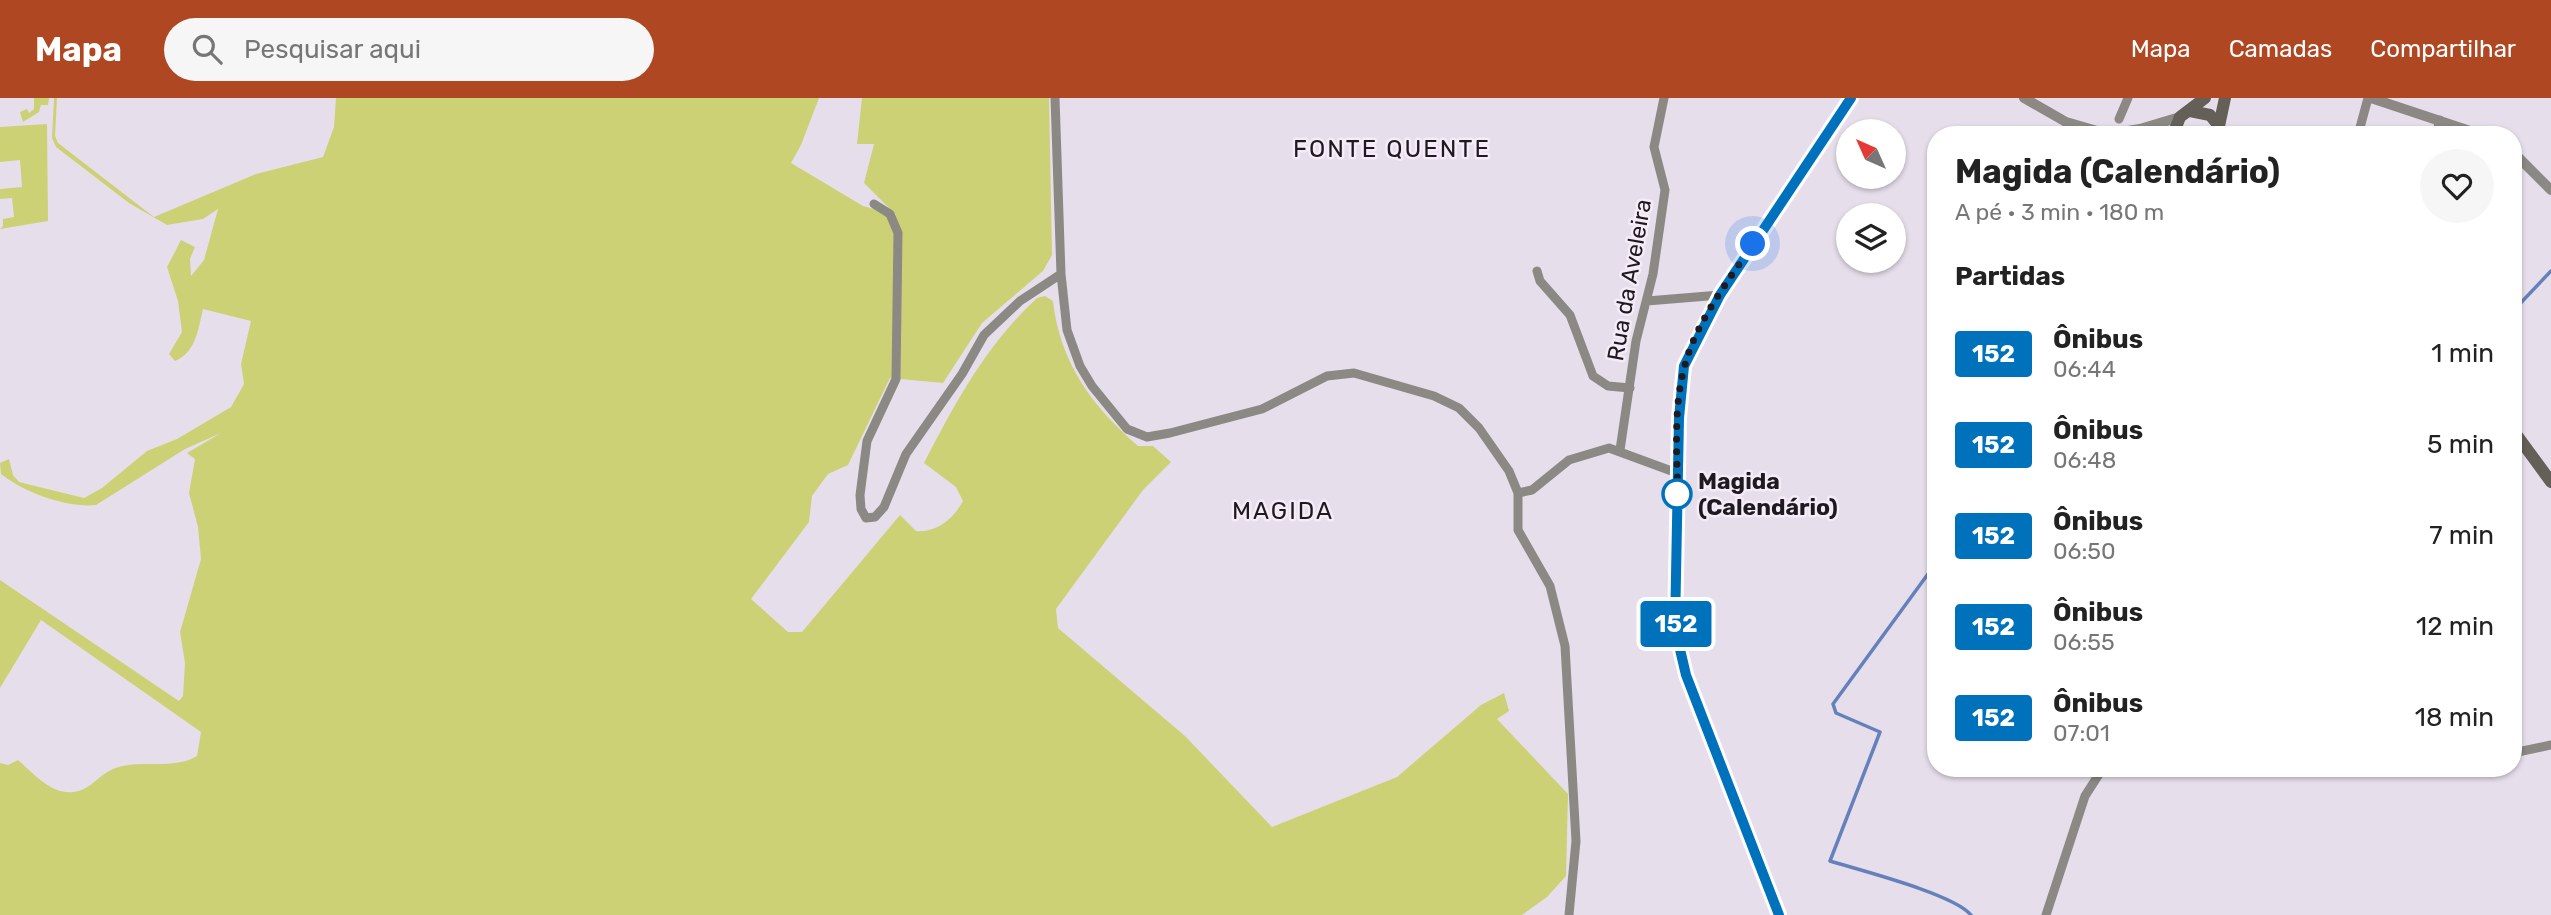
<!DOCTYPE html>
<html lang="pt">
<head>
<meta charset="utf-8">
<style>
  body { margin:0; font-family:Rubik,sans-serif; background:#f6f6f6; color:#222; height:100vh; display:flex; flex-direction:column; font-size:26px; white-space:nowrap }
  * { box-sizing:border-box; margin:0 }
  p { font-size:23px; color:#767676 }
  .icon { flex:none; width:38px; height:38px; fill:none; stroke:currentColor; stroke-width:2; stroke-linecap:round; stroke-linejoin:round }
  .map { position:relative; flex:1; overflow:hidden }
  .sheet { position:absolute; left:1927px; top:28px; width:595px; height:651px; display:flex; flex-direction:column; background:#fff; border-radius:28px; box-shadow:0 2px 5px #0004 }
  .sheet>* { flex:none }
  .badge { padding:0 14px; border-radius:5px; font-size:24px; line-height:46px }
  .needle { width:46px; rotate:315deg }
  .tools { position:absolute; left:1836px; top:21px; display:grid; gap:14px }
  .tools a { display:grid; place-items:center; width:70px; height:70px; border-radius:50%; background:#fff; box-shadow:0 2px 5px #0004; font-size:35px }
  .you { position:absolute; width:35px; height:35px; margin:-18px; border:5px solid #fff; border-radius:50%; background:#1a73e8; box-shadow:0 0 0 10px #1a73e833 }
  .map>.badge { position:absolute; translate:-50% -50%; box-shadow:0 0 0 4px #fff }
  h2 { padding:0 28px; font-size:26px; line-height:63px }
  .round { display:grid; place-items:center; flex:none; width:74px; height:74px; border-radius:37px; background:#f6f6f6 }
  .head { display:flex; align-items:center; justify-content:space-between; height:119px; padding:0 28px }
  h1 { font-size:33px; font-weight:700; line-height:52px }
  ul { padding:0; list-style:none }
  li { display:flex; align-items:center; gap:21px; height:91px; padding:0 28px }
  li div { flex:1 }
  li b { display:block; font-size:26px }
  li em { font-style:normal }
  li .badge { min-width:77px; font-weight:700; text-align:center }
  header { display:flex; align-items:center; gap:42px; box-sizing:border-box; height:98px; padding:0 35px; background:#ae4722; color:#fff }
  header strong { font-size:33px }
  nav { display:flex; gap:38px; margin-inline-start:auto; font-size:24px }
  .search { width:490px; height:63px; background:#f6f6f6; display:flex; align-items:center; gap:18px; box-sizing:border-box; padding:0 24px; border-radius:38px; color:#767676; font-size:26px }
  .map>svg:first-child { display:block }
  .green { fill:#cdd176 }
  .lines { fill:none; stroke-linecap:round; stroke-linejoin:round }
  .stream { stroke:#6581bc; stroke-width:3.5 }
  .minor { stroke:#8c8984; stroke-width:9 }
  .tertiary { stroke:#8c8984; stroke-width:10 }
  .secondary { stroke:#645f57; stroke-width:12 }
  .line-casing { stroke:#fff; stroke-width:16 }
  .line { stroke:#0072bc; stroke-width:10 }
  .walk { stroke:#1e1a1f; stroke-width:7; stroke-dasharray:0 12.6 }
  .stop-dot { fill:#fff; stroke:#0072bc; stroke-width:3.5 }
  .labels { text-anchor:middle; stroke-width:5; stroke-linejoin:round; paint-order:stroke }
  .street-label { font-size:23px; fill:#1e1a1f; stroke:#f5ebf9 }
  .stop-label { font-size:23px; font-weight:bold; fill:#1e1a1f; stroke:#f5ebf9; text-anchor:start }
  .neighbourhood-label { font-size:24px; letter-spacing:2px; fill:#1e1a1f; stroke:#f5ebf9 }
</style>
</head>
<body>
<header>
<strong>Mapa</strong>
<div class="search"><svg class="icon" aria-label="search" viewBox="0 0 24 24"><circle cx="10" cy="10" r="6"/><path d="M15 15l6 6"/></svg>Pesquisar aqui</div>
<nav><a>Mapa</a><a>Camadas</a><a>Compartilhar</a></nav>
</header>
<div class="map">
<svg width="2551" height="817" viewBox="0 0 2551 817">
  <rect width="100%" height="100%" fill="#e7deeb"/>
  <path class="green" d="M34 0H49L48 7H41L39 14 23 24 20 14 27 11 29 15 34 11Z
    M54 0H57L55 38 58 45 154 119 256 76 323 59 334 29 336 0H819L801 47 791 65 863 108 896 117 864 85 874 46H857L862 0H1049L1052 157 1043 173 982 225 943 285 890 280 848 367 828 376 812 398 809 424 751 501 788 534H802L900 417 916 433C937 435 954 420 963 403L956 389 924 365C955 305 986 247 1037 200L1045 198 1053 203C1060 265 1092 308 1138 348H1153L1171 364 1143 392 1056 511 1058 530 1185 638 1272 729 1397 679 1481 607 1504 595 1509 613 1497 621 1568 696 1566 778 1547 799 1522 817H0V665L8 667 18 662C32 674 47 692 66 694 89 696 95 679 113 671 139 660 172 673 197 658L201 634 41 522 0 590V482L179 603 183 598 185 565 180 534 201 461 198 429 189 395 195 361 187 355 221 335 185 351 96 407C67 410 25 395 1 376L0 365 9 361 13 377 19 384 84 400 102 390 147 353 177 341 231 309 244 286 241 266 251 223 203 211C198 232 196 254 175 263L169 256 182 234 178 203 167 169 181 142 195 149 190 161 191 178 204 162 218 111 203 121 167 127 129 105 56 49 52 40Z
    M47 26 48 123 0 131 3 128V121L14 119 12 100 0 101V91L22 89 20 62 0 64V29Z"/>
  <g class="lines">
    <path class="stream" d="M2513 213 2551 173
      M1936 465 1833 606 1836 615 1880 634 1830 763C1859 772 1954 796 1971 817"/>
    <path class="minor" d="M1055 0 1061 176 1067 232 1080 268 1092 288 1127 331 1147 339 1170 335 1262 311 1327 278 1354 275 1434 298 1459 310 1479 330 1509 373 1518 395 1532 392 1569 362 1609 350 1677 375
      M2119 21 2128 0
      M2358 37 2368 0
      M2436 37 2440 22
      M874 106 890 116 898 135 896 281 867 343 860 397 861 411 866 420 875 419 884 409 906 356 962 276 984 237 1020 203 1061 176
      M1537 173 1540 183 1570 217 1593 278 1608 288 1630 290
      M1647 203 1720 197
      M1620 352 1636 243 1653 176 1665 92 1654 49 1664 0
      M1518 395V432L1550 488 1565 548 1576 743 1569 817
      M2513 655 2551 647
      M2434 670H2443
      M2046 817 2085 698 2103 670"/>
    <path class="tertiary" d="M2024 0 2066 24 2111 37
      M2371 0 2482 37
      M2110 36 2140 31 2180 19
      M2513 54 2551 92
      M1779 817 1686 577 1675 530 1679 320 1684 267 1720 197 1851 0"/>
    <path class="secondary" d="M2190 13 2210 17 2219 28
      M2173 37 2180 19 2205 0
      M2220 37 2219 28 2225 0
      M2513 332 2551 384"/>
  </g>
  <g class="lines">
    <defs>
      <path id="line" d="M1779 817 1686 577 1675 530 1679 320 1684 268 1720 197 1851 0"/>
    </defs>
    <use href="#line" class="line-casing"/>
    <use href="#line" class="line"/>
    <path class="walk" d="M1677 396 1678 400C1677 357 1673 308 1685 267 1696 224 1729 182 1753 146"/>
  </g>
  <circle class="stop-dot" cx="1677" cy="396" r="14"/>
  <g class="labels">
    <g class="street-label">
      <text transform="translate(1629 182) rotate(-80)" y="8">Rua da Aveleira</text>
    </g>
    <g class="stop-label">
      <text x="1698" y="391">Magida<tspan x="1698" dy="26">(Calendário)</tspan></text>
    </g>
    <g class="neighbourhood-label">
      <text x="1392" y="59">FONTE QUENTE</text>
      <text x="1283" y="421">MAGIDA</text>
    </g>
  </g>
</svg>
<div class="tools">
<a><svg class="needle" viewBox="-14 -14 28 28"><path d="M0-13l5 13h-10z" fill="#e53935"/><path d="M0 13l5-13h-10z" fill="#767676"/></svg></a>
<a><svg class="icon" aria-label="layers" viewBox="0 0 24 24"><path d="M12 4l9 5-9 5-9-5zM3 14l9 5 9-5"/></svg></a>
</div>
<div class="you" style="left:1753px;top:146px"></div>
<b class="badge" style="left:1676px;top:526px;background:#0072bc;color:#fff">152</b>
<section class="sheet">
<div class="head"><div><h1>Magida (Calendário)</h1><p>A pé · 3 min · 180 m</p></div><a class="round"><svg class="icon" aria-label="heart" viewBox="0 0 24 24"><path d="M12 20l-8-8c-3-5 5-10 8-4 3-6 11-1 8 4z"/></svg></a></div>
<h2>Partidas</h2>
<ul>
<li><span class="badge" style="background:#0072bc;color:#fff">152</span><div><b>Ônibus</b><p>06:44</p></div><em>1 min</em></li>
<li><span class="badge" style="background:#0072bc;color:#fff">152</span><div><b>Ônibus</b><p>06:48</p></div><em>5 min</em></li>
<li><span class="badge" style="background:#0072bc;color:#fff">152</span><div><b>Ônibus</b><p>06:50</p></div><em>7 min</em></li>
<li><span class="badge" style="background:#0072bc;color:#fff">152</span><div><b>Ônibus</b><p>06:55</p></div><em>12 min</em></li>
<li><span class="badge" style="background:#0072bc;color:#fff">152</span><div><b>Ônibus</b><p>07:01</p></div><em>18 min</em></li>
</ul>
</section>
</div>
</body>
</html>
